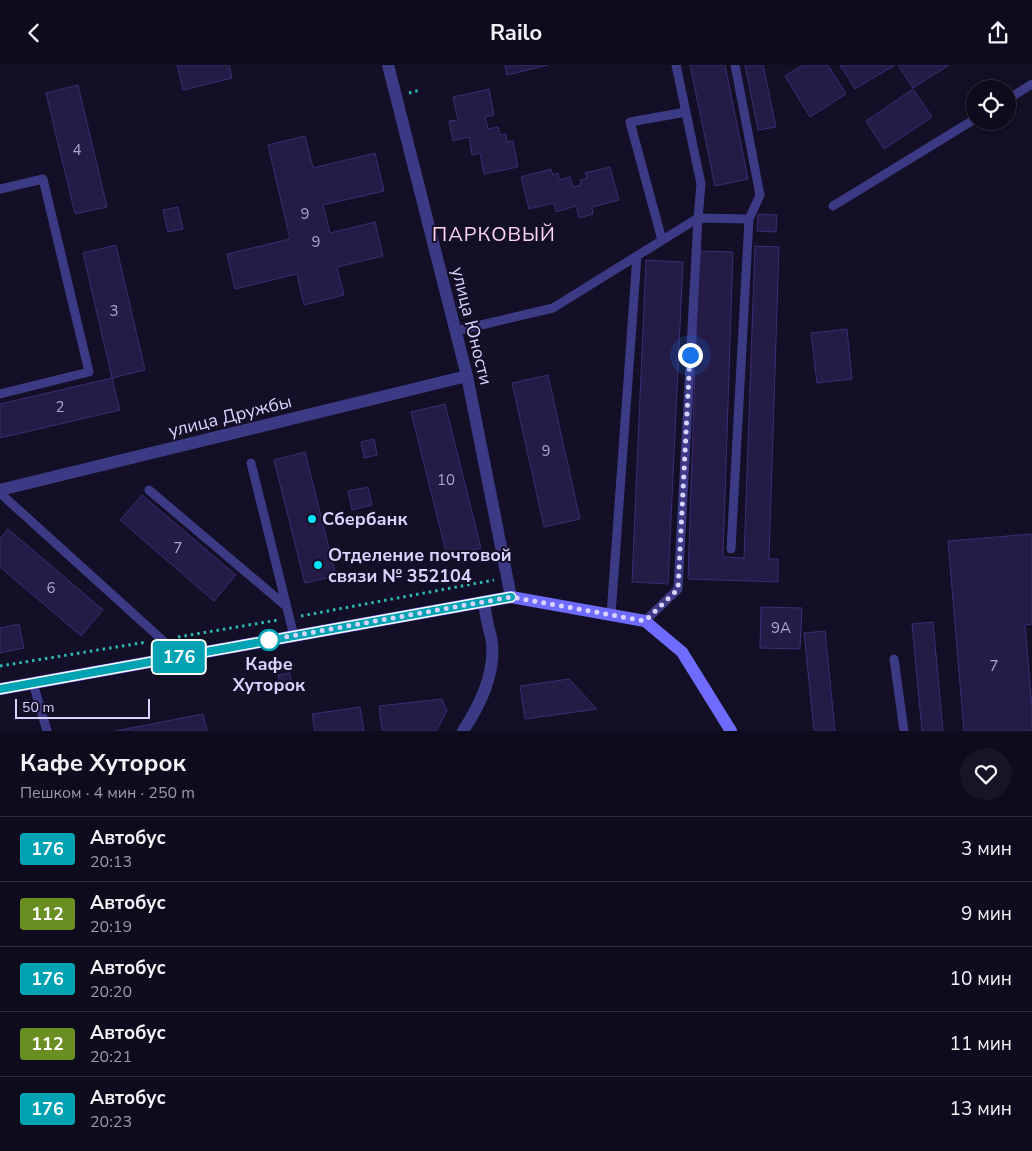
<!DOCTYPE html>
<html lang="ru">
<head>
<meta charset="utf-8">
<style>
  body { margin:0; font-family:"Nunito Sans",sans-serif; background:#171425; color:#f1f3f6; height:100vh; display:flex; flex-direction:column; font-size:19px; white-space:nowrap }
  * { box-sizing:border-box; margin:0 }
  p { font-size:16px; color:#9b9ba3 }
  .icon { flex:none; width:28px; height:28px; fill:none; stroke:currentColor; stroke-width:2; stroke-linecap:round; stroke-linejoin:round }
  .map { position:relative; height:666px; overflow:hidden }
  .side { display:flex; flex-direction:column; background:#0e0b1c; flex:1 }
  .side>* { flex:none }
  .badge { padding:0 10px; border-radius:4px; font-size:18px; line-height:32px }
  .fabs { position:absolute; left:966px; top:15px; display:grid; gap:10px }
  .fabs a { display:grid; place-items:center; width:50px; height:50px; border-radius:50%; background:#0e0b1c; box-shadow:0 2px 12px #0003,0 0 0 1px #2e2b3b; font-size:25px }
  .scale { position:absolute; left:15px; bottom:12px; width:135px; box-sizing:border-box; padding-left:5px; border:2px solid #d9d4ff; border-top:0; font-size:14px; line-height:18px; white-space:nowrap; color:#d9d4ff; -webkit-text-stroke:4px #130f26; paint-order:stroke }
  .you { position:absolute; width:25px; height:25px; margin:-12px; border:4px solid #fff; border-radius:50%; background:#1a73e8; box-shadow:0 0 0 8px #1a73e833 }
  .map>.badge { position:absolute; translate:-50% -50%; box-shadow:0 0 0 2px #fff }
  .round { display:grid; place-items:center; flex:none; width:52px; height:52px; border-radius:26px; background:#171425 }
  .head { display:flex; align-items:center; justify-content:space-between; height:85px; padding:0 20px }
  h1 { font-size:24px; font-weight:700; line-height:38px }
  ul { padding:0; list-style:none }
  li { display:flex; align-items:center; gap:15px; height:65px; padding:0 20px; border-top:1px solid #2e2b3b }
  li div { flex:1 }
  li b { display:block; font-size:19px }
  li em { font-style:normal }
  li .badge { min-width:55px; font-weight:700; text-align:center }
  header { display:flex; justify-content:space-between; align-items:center; height:65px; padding:0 20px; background:#0e0b1c; font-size:22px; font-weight:700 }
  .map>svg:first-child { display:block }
  .building { fill:#241b47; stroke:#3b2d73 }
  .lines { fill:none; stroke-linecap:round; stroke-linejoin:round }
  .path { stroke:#2fb8b0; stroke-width:3; stroke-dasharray:2.5 4; stroke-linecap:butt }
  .service { stroke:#3d3a85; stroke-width:9 }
  .minor { stroke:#3d3a85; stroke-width:12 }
  .secondary { stroke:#6f6bff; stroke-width:12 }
  .line-casing { stroke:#fff; stroke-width:11 }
  .line { stroke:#00a3b4; stroke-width:8 }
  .walk { stroke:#d9d4ff; stroke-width:5; stroke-dasharray:0 9 }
  .poi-dot { fill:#00e5ff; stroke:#130f26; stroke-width:2 }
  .stop-dot { fill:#fff; stroke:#00a3b4; stroke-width:2.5 }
  .labels { text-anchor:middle; stroke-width:4; stroke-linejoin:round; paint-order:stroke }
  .number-label { font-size:15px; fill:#aca6d1 }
  .street-label { font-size:18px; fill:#d9d4ff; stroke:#130f26 }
  .poi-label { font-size:18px; font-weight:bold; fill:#d9d4ff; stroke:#130f26; text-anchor:start }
  .stop-label { font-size:18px; font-weight:bold; fill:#d9d4ff; stroke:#130f26 }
  .quarter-label { font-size:20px; letter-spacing:1px; fill:#ffd6f0; stroke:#130f26 }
</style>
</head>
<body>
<header><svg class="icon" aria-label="back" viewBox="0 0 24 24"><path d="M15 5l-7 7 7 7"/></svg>Railo<svg class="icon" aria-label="share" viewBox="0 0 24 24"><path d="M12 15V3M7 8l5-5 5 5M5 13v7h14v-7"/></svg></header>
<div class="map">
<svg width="1032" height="666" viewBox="0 0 1032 666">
  <rect width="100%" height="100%" fill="#130f26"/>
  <path class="building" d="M177 0H229L232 13 183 25Z
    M505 0H548L507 10Z
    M690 0H725L748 114 715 121Z
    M745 0H763L776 62 758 65Z
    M803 0H828L846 29 810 52 785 11Z
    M840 0H895L855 24Z
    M898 0H949L913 23Z
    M78 20 107 142 75 149 46 28Z
    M489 24 494 50 485 52 488 64 498 62 500 70 506 69 507 77 513 76 518 102 484 109 480 88 472 90 469 72 453 76 449 56 458 55 453 32Z
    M913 24 932 52 884 84 866 56Z
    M305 71 313 103 375 88 384 126 323 140 330 168 375 157 383 191 337 202 344 230 304 240 297 209 235 224 227 189 290 174 268 80Z
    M610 102 619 135 592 142 593 149 579 153 576 141 556 147 554 138 529 144 521 112 551 104 553 110 558 108 559 115 570 112 573 122 581 120 580 115 587 113 585 108Z
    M178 142 183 164 168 167 163 145Z
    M758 149 777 150 776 167 757 166Z
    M116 180 145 305 112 313 83 188Z
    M755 181 779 182 769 494H778V517L688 514 699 186 733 187 723 492 744 493Z
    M646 195 683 197 668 519 632 517Z
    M847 264 852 314 817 318 811 268Z
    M548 310 580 454 544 462 512 318Z
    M112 313 120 345 0 373V339Z
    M445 339 481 483 447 491 411 347Z
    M374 374 377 390 364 393 361 377Z
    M305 387 336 511 305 518 274 395Z
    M368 422 372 440 352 445 348 426Z
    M142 430 236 510 214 536 120 455Z
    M8 464 103 545 81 571 0 502V474Z
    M1032 469V559L1025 560 1032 641V666H964L948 476Z
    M761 542 802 543 800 584 760 583Z
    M933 557 943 666H922L912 559Z
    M19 559 24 583 0 588V563Z
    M825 566 835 666H814L804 568Z
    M290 608 291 616 280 619 278 610Z
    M569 614 597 644 525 654 520 621Z
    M442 634 447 646 436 666H382L379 641Z
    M360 642 364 666H315L312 649Z
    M203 649 207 666H115Z"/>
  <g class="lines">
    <path class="path" d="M409 28 420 25
      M301 551 494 515
      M178 572 278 555
      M0 601 147 577"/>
    <path class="service" d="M1008 34 1032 19
      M0 124 43 114 89 307 0 329
      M833 141 975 54
      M662 175 630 57 686 47
      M456 266 553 243 698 153 749 154
      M251 398 294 571
      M149 425 286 541
      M0 428 180 591
      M731 484 749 154 760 130 735 0
      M611 550 637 191
      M645 556 678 524 698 153 701 119 676 0
      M894 594 904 666
      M33 618 47 666"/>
    <path class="minor" d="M388 0 467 311 511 532
      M0 425 467 311
      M463 666C480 640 495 610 492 579 492 572 489 566 488 560 486 552 485 544 484 537"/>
    <path class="secondary" d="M0 624 511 532 645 556 682 587 731 666"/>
  </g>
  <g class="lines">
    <defs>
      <path id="line" d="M0 624 511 532"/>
    </defs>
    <use href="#line" class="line-casing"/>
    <use href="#line" class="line"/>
    <path class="walk" d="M269 575 511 532 645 556 678 524 690 290"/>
  </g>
  <g class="poi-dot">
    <circle cx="312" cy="454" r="5"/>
    <circle cx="318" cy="500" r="5"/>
  </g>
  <circle class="stop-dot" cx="269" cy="575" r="10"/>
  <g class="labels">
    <g class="number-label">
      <text x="77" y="90">4</text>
      <text x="305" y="154">9</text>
      <text x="316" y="182">9</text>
      <text x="114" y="251">3</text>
      <text x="60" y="347">2</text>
      <text x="546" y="391">9</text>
      <text x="446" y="420">10</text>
      <text x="178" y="488">7</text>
      <text x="51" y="528">6</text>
      <text x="781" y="568">9А</text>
      <text x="994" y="606">7</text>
    </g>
    <g class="street-label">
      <text transform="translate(472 261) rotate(76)" y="6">улица Юности</text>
      <text transform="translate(230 351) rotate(-14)" y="6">улица Дружбы</text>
    </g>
    <g class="poi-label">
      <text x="322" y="460">Сбербанк</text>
      <text x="328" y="496">Отделение почтовой<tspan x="328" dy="21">связи № 352104</tspan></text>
    </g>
    <g class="stop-label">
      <text x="269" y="605">Кафе<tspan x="269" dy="21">Хуторок</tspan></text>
    </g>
    <g class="quarter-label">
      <text x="494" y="176">ПАРКОВЫЙ</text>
    </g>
  </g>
</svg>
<div class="fabs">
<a><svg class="icon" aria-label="locate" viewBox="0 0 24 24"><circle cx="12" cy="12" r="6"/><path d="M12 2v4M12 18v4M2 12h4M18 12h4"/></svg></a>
</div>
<div class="scale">50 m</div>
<div class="you" style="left:690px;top:290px"></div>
<b class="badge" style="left:179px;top:592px;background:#00a3b4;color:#fff">176</b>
</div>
<section class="side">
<div class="head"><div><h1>Кафе Хуторок</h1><p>Пешком · 4 мин · 250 m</p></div><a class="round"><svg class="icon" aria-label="heart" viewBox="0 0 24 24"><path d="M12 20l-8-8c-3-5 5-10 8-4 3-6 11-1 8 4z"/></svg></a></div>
<ul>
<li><span class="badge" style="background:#00a3b4;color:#fff">176</span><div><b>Автобус</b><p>20:13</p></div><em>3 мин</em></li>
<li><span class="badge" style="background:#6b8e23;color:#fff">112</span><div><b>Автобус</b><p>20:19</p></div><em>9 мин</em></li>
<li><span class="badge" style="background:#00a3b4;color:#fff">176</span><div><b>Автобус</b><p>20:20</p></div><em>10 мин</em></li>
<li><span class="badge" style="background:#6b8e23;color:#fff">112</span><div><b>Автобус</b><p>20:21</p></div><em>11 мин</em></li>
<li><span class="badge" style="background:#00a3b4;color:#fff">176</span><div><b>Автобус</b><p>20:23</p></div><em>13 мин</em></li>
</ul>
</section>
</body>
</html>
